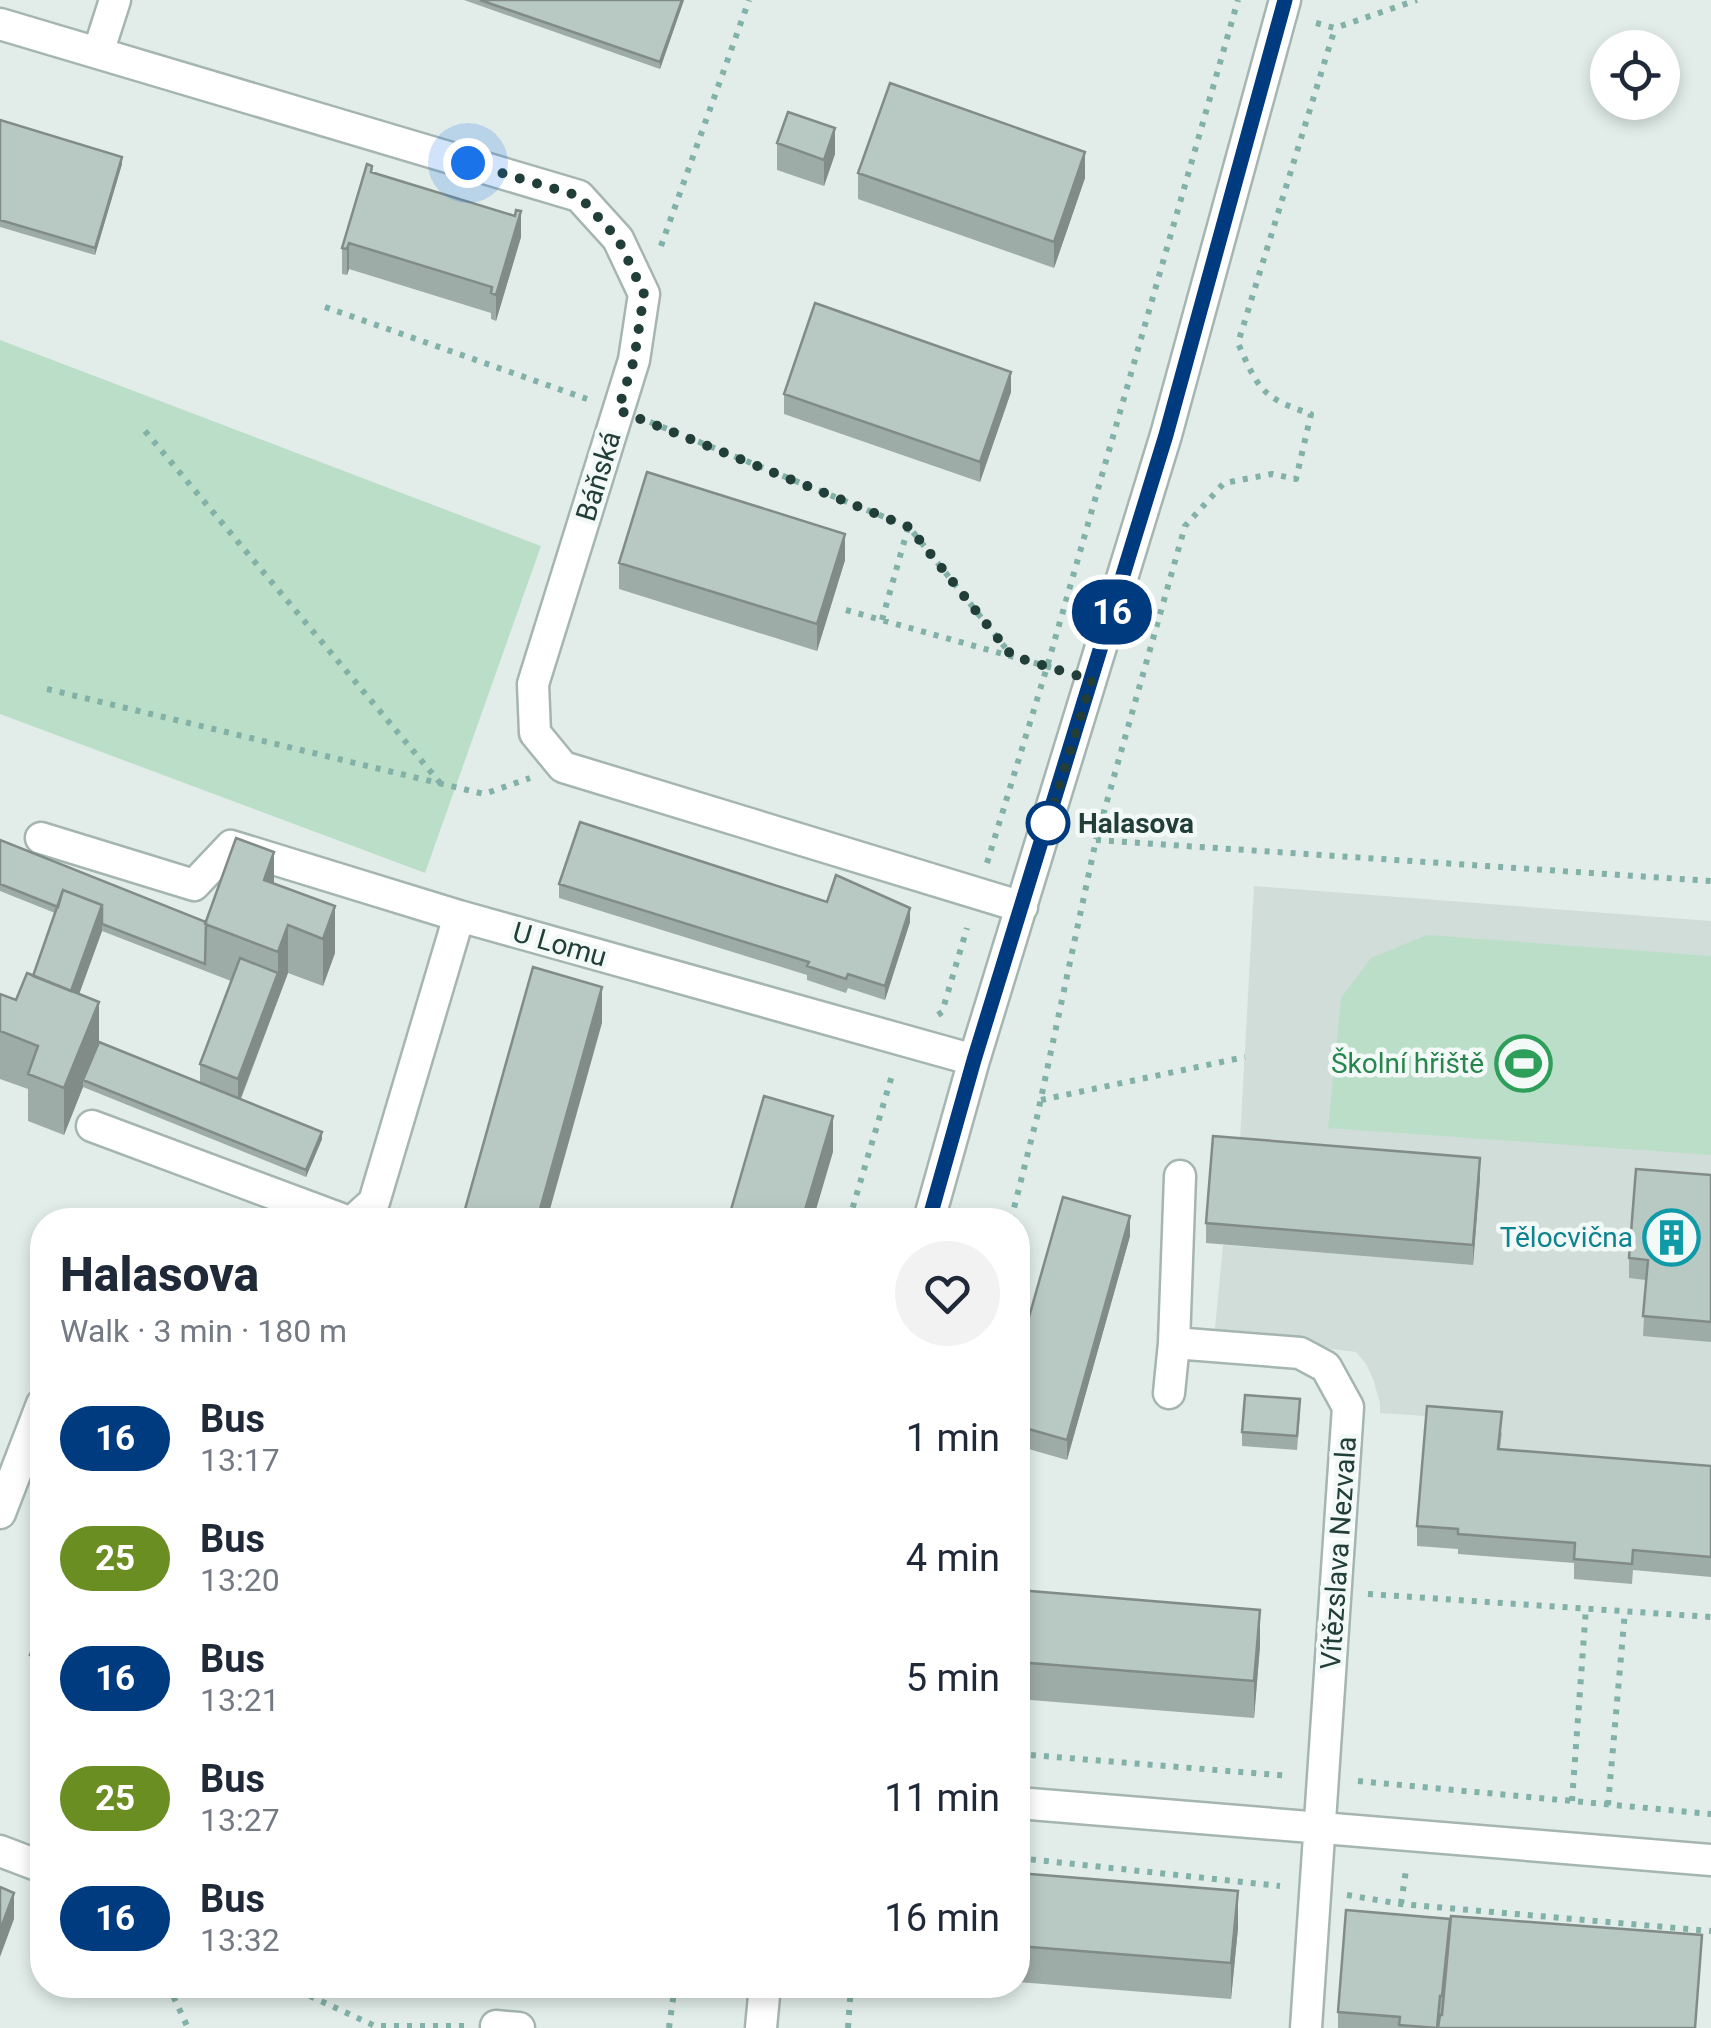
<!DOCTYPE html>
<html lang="en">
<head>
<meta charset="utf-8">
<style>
  body { margin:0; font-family:Roboto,sans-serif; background:#f2f2f3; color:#1f2937; height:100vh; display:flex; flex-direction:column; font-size:38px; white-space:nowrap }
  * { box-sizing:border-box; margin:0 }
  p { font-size:32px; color:#747a83 }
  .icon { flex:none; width:55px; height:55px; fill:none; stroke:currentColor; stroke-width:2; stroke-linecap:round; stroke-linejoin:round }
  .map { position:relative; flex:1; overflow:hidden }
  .sheet { position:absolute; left:30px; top:1208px; width:1000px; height:790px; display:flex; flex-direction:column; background:#fff; border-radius:40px; box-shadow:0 5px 15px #0003 }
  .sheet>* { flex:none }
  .badge { padding:0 20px; border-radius:32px; font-size:35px; line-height:65px }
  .tools { position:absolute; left:1590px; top:30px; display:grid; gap:20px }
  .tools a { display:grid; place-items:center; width:90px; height:90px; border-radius:50%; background:#fff; box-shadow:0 5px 15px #0003; font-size:50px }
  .you { position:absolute; width:50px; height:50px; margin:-25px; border:8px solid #fff; border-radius:50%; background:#1a73e8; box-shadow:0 0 0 15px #1a73e833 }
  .map>.badge { position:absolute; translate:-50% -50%; box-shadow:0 0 0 5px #fff }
  .round { display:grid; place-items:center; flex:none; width:105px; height:105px; border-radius:52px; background:#f2f2f3 }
  .summary { display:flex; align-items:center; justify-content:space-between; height:170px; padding:0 30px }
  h1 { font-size:48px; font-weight:800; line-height:75px }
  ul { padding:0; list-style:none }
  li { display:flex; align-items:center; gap:30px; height:120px; padding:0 30px }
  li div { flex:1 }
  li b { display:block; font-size:38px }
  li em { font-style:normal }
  li .badge { min-width:110px; font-weight:700; text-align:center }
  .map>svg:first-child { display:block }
  .built { fill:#d1ddd8 }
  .green { fill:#bbdec8 }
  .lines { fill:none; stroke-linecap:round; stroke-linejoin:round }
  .minor-casing { stroke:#a5b5b1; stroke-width:35 }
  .path { stroke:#82b1a7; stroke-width:6; stroke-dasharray:5 8; stroke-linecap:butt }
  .minor { stroke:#fff; stroke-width:30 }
  .wall { fill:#9eaca7; fill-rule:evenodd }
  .shaded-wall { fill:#818c88 }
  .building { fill:#b8c8c2; stroke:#818c88; stroke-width:2.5 }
  .line-casing { stroke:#fff; stroke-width:22 }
  .line { stroke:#003b80; stroke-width:15 }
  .walk { stroke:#223e39; stroke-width:10; stroke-dasharray:0 18 }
  .stop-dot { fill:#fff; stroke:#003b80; stroke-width:5 }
  .labels { text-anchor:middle; stroke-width:9; stroke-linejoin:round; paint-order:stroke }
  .street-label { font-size:28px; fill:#223e39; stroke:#f3f9f7 }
  .stop-label { font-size:28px; font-weight:bold; fill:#223e39; stroke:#f3f9f7; text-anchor:start }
  .leisure-label { font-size:28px; fill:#27864d; stroke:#f3f9f7; text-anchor:end }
  .culture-label { font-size:28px; fill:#0d838f; stroke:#f3f9f7; text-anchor:end }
</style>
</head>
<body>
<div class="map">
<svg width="1711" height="2028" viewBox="0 0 1711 2028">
  <rect width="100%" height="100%" fill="#e2ede9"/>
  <path class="built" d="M1254 886 1711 921V1486L1499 1469 1427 1426 1425 1416 1380 1413V1403L1373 1379 1366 1364 1356 1352 1287 1343 1214 1339 1223 1245 1473 1264 1480 1178 1239 1158Z"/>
  <path class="green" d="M0 340 541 546 425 873 0 714Z
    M1427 935 1711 956V1155L1328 1128 1341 998 1371 958Z"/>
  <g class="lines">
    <defs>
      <path id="minor" d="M0 24 579 196 618 239 644 294 634 360 533 684 535 733 563 767 1022 907
        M98 53 115 0
        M41 838 194 885 231 846 459 916
        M92 1126 344 1220
        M1180 1176 1174 1343 1300 1353 1326 1367 1348 1407 1306 2028
        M354 1220 374 1202 459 916 974 1060
        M929 1220 974 1060 1166 435 1285 0
        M1169 1393 1174 1343
        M0 1513 42 1404
        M1018 1803 1711 1860
        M0 1851 42 1867
        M496 2026 519 2028
        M761 2028 765 1985"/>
    </defs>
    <use href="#minor" class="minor-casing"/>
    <path class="path" d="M1316 23 1335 28 1417 0
      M661 246 749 0
      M325 307 587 399
      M650 422 909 527 1012 656
      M145 431 441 784
      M846 610 1060 670
      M882 620 908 528
      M47 689 484 794 530 778
      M1096 840 1711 881
      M987 863 1047 667 1238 0
      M938 1015 942 1012 967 928
      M1041 1100 1245 1057
      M849 1220 893 1072
      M1011 1220 1037 1117 1096 840 1185 526 1224 483 1272 474 1296 479 1311 414C1261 398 1258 388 1238 343L1335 28
      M1368 1594 1711 1617
      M1018 1754 1290 1776
      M1358 1781 1711 1814
      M1572 1801 1586 1608
      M1608 1805 1625 1611
      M1018 1858 1280 1886
      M1347 1895 1401 1904 1711 1931
      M1401 1904 1406 1870
      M168 1985 188 2028
      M286 1985 375 2026H465
      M669 2028 675 1985
      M848 2028 851 1985"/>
    <use href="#minor" class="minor"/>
  </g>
  <path class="wall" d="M464 0H684L660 69Z
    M0 120 122 164 95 255 0 227Z
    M777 143 835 154 824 186 777 170Z
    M372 173 521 237 496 321 491 319V313L349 269 347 275 342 274V248Z
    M858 173 1085 178 1054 268 858 199Z
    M1011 392 980 482 784 414V394Z
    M845 560 817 651 619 589V563Z
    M0 840 206 922 274 884 335 906V953L323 986 288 973 241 1099 322 1139 306 1177 83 1087 64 1135 28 1121V1089L0 1079V994L16 1000 33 976 55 913 0 891ZM102 931 231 981 200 1064V1083L99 1042 79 994Z
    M559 884 827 902 910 922 885 1000 848 988 846 993 807 980V975L559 898Z
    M1711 1175V1342L1643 1336 1646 1280 1629 1278V1258Z
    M1480 1178 1473 1265 1206 1243V1223Z
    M1130 1236 1067 1460 1018 1446V1356Z
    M1300 1413 1297 1450 1242 1446V1432Z
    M1502 1432 1500 1449 1711 1466V1577L1633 1570 1632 1584 1574 1579V1563L1458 1554V1549L1417 1546V1526Z
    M1018 1590 1260 1646 1254 1718 1018 1699Z
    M42 1624V1680L30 1675V1655Z
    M1018 1873 1238 1928 1231 1999 1018 1982Z
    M1450 1937 1695 2028H1338V2012Z"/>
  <path class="shaded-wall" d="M682 0H684L660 69V62Z
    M835 128V154L824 186V160Z
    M1085 152V178L1054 268V242Z
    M122 157V164L95 255V248Z
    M521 211V237L496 321V295Z
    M349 243V269L347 275V249Z
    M1011 372V392L980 482V462Z
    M845 534V560L817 651V624Z
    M274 852V899L264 880Z
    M102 905V931L64 1036V1010Z
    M335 906V953L323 986V939Z
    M910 908V922L885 1000V986Z
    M288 925V973L238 1105V1079L278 973V952Z
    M602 987V1023L547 1220H537Z
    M99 1002V1049L83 1080V1087L64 1135V1088Z
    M833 1116V1152L813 1220H802Z
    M322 1132V1139L306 1177V1170Z
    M1480 1158V1178L1473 1265V1245Z
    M1130 1216V1236L1067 1460V1440Z
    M1260 1610V1646L1254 1718V1681Z
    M1238 1891V1928L1231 1999V1963Z
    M14 1893V1919L0 1957V1930Z"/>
  <path class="building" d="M480 0H682L660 62Z
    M890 83 1085 152 1054 242 858 173Z
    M788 112 835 128 824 160 777 143Z
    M0 120 122 157 95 248 0 220Z
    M367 164 372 166 371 172 515 216 516 210 521 211 496 295 491 293 492 287 349 243 347 249 342 248Z
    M815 303 1011 372 980 462 784 394Z
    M647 472 845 534 817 624 619 563Z
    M580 822 827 902 836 875 910 908 885 986 848 974 846 979 807 966 809 962 559 884Z
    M236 838 274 852 264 880 335 906 323 939 288 925 278 952 205 924Z
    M0 840 206 922 205 964 102 924V905L63 890 58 907 0 884Z
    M63 890 102 905 71 991 33 976Z
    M240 958 278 973 238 1079 200 1064Z
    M533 967 602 987 537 1220H462Z
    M27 973 99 1002 64 1088 28 1074 38 1046 0 1031V994L16 1000Z
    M99 1042 322 1132 306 1170 83 1080Z
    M764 1096 833 1116 802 1220H728Z
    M1213 1136 1480 1158 1473 1245 1206 1223Z
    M1636 1169 1711 1175V1322L1643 1316 1648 1260 1629 1258Z
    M1063 1197 1130 1216 1067 1440 1018 1426V1356Z
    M1245 1395 1300 1399 1297 1436 1242 1432Z
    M1427 1406 1502 1412 1498 1449 1711 1466V1557L1633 1550 1632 1564 1574 1559 1575 1543 1458 1534V1529L1417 1526Z
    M1018 1590 1260 1610 1254 1681 1018 1662Z
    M42 1624V1660L30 1655Z
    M1018 1873 1238 1891 1231 1963 1018 1946Z
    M0 1887 14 1893 0 1930Z
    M1346 1910 1450 1919 1442 1996H1440L1437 2028 1399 2025 1400 2017 1338 2012Z
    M1451 1916 1702 1935 1695 2028H1438L1440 2015H1442Z"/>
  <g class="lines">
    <defs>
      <path id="line" d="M929 1220 974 1060 1166 435 1285 0"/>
    </defs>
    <use href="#line" class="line-casing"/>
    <use href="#line" class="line"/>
    <path class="walk" d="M468 163 579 196 618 239 644 294 634 360 618 410 909 527 1012 656 1092 680 1044 836 1048 823"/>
  </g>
  <defs>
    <symbol id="stadium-ring" viewBox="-11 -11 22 22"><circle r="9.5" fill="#f3f9f7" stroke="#2e9e5b" stroke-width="1.5"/><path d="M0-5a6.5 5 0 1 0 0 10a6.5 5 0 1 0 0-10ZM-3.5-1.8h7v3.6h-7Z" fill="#2e9e5b"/></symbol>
    <symbol id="building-ring" viewBox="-11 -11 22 22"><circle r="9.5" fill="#f3f9f7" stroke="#0f9aa8" stroke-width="1.5"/><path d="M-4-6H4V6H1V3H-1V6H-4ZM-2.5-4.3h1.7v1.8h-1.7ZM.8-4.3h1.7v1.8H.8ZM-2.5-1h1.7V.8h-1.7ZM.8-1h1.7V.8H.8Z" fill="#0f9aa8"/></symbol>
  </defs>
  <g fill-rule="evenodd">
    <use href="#stadium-ring" x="1492" y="1032" width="63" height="63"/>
    <use href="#building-ring" x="1640" y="1206" width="63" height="63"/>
  </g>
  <circle class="stop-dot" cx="1048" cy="823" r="20"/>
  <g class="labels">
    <g class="street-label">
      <text transform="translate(598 476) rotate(-73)" y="10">Báňská</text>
      <text transform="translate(560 944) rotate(16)" y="10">U Lomu</text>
      <text transform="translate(1338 1553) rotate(-86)" y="10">Vítězslava Nezvala</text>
    </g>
    <g class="stop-label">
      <text x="1078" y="833">Halasova</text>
    </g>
    <g class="leisure-label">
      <text x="1484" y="1073">Školní hřiště</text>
    </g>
    <g class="culture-label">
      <text x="1633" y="1247">Tělocvična</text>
    </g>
  </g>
</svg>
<div class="tools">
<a><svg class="icon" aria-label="locate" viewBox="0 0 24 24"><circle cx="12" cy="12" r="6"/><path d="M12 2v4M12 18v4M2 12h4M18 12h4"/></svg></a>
</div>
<div class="you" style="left:468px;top:163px"></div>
<b class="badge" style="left:1112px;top:612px;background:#003b80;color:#fff">16</b>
<section class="sheet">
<div class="summary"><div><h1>Halasova</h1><p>Walk · 3 min · 180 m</p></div><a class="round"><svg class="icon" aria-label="heart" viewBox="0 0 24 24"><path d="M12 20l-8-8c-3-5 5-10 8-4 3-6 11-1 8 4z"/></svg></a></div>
<ul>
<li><span class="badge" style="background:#003b80;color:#fff">16</span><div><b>Bus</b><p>13:17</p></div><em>1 min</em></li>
<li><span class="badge" style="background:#6b8e23;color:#fff">25</span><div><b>Bus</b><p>13:20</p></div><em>4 min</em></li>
<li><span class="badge" style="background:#003b80;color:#fff">16</span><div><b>Bus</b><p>13:21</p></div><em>5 min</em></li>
<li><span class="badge" style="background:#6b8e23;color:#fff">25</span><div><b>Bus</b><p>13:27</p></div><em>11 min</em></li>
<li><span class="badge" style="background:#003b80;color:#fff">16</span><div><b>Bus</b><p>13:32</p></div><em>16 min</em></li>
</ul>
</section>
</div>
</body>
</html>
